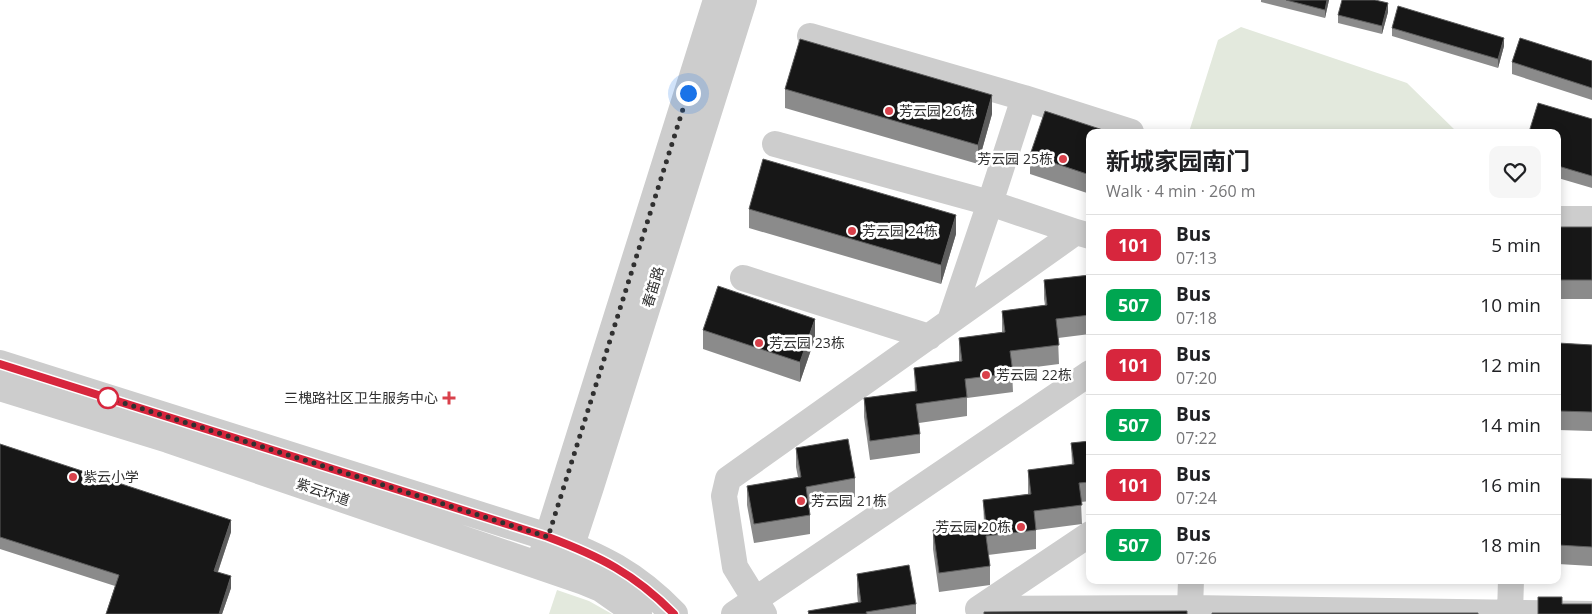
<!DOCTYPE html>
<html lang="en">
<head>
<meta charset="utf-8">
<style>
  body { margin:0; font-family:"Open Sans","Noto Sans SC",sans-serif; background:#f6f6f6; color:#202124; height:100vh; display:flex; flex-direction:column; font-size:19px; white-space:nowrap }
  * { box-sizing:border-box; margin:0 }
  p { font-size:16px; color:#757577 }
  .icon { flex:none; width:28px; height:28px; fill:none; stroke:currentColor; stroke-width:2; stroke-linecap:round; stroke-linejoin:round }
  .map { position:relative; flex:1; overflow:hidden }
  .drawer { position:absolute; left:1086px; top:129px; width:475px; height:455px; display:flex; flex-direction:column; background:#fff; border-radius:10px; box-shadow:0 2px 12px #0003 }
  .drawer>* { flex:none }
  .badge { padding:0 10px; border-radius:8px; font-size:18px; line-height:32px }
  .you { position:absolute; width:25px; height:25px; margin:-12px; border:4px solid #fff; border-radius:50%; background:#1a73e8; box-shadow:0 0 0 8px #1a73e833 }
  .map>.badge { position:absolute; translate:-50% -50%; box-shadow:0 0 0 2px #fff }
  .round { display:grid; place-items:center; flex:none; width:52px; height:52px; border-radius:10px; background:#f6f6f6 }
  .overview { display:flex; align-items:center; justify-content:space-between; height:85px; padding:0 20px }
  h1 { font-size:24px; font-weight:700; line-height:38px }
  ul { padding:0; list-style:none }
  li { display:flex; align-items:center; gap:15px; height:60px; padding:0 20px; border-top:1px solid #e0e0e0 }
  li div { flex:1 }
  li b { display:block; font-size:19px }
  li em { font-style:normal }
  li .badge { min-width:55px; font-weight:700; text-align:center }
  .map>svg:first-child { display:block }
  .green { fill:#e3e9dd }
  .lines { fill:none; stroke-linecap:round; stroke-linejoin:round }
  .minor { stroke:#cdcdcd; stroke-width:26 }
  .tertiary { stroke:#cdcdcd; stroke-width:28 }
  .wall { fill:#8b8b8b }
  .shaded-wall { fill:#5d5d5d }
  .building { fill:#171717; stroke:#5d5d5d }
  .line-casing { stroke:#fff; stroke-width:11 }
  .line { stroke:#d7263d; stroke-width:8 }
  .walk { stroke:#303030; stroke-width:5; stroke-dasharray:0 9 }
  .poi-dot { fill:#d9414b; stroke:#fff; stroke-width:2 }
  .stop-dot { fill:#fff; stroke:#d7263d; stroke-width:2.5 }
  .labels { text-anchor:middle; stroke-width:5; stroke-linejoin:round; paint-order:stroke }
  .poi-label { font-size:14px; fill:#303030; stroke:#fff; text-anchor:start }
  .street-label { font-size:14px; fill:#303030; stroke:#fff }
</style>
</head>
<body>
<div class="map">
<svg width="1592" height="614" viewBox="0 0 1592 614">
  <rect width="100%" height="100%" fill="#fff"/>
  <path class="green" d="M1241 27 1407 83 1457 132H1189L1218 40Z
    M557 590 589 601 612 614H549Z"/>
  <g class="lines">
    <path class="minor" d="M810 36 1024 98
      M775 144 990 203 950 321
      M1558 219H1592
      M1076 232 990 203 1024 98 1131 132
      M743 278 929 337
      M1090 534 978 609 1190 608 1191 580
      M1190 608 1592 614
      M734 614 1090 373
      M764 614 735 567 724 496 728 479 1076 232 1090 236
      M1510 614 1511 580"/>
    <path class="tertiary" d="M0 364 548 537C599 556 636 574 674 614
      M0 387 168 439 584 581 601 588 638 614
      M543 554 717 0
      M565 563 590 487 743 0"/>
  </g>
  <path class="wall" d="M1261 0H1329L1325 18 1261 2Z
    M1388 12 1382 34 1338 23V15Z
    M1392 28 1504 46 1498 68 1392 36Z
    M1592 61V100L1512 74V62Z
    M785 89 992 114 978 164 785 108Z
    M1592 119V188L1558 178V132Z
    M1090 132V194L1030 174V155Z
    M749 209 956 234 941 284 749 228Z
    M1558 227H1592V299H1558Z
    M1090 275V334L1058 338 1059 364 1012 370 1013 392 967 398V416L919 423 920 434V453L870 460 864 417V398L915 391 914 368 959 362V338L1002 332V311L1045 305 1044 299V280Z
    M703 330 815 338 800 382 703 349Z
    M1558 343 1592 345V431L1558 430Z
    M1090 441V501L1081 502 1082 524 1036 530V549L988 555 990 566V585L939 592 933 549V530L984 523 983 500 1028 494V470L1072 465 1071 443Z
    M0 444 231 532 218 572 231 588 222 614H106L115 586 0 549Z
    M796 448 855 478V497L809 505 810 515V534L754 543 747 505V486L798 477 796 467Z
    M1558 478 1592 479V566L1558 564Z
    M857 574 916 604V614H808V611L858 603 857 593Z"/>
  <path class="shaded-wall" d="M1327 0H1329L1325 18V10Z
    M1388 3V12L1382 34V26Z
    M1504 38V46L1498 68V59Z
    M992 95V114L978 164V145Z
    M956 215V234L941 284V265Z
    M815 319V338L800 382V362Z
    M231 520V532L214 583V571Z
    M231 576V588L222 614H219Z"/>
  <path class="building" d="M1286 0H1327L1325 10Z
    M1342 0H1375L1388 3 1382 26 1338 15Z
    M1398 6 1504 38 1498 59 1392 28Z
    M1520 38 1592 61V88L1512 62Z
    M800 39 992 95 978 145 785 89Z
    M1538 103 1592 119V176L1558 166V132H1529Z
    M1045 111 1109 132H1090V175L1030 155Z
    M763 159 956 215 941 265 749 209Z
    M1558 227H1592V280H1558Z
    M1090 275V315L1056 319 1059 345 1010 351 1013 373 965 379 967 397 916 404 920 434 870 441 864 398 917 391 914 368 962 361 959 338 1005 332 1002 311 1047 305 1044 280Z
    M718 286 815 319 800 362 703 330Z
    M1558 343 1592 345V412L1558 411Z
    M848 439 855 478 806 487 810 515 754 524 747 486 801 477 796 448Z
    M1090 441V482L1079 483 1082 505 1034 511 1036 530 986 536 990 566 939 573 933 530 986 523 983 500 1031 494 1028 470 1074 464 1071 443Z
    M0 444 231 520 214 571 231 576 219 614H106L119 575 0 537Z
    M1558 478 1592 479V547L1558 545Z
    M909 565 916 604 866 612 867 614H809L808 611 861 602 857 574Z
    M1538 597H1562V604H1592V614H1538Z
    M1187 611V614H984V612Z
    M1212 613H1478V614H1212Z"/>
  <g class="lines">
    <defs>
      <path id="line" d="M0 364 548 537C599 556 635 574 674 614"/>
    </defs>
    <use href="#line" class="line-casing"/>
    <use href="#line" class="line"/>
    <path class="walk" d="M108 398 548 537 688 93"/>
  </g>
  <g class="poi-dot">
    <circle cx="889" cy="111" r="5"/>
    <circle cx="1063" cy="159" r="5"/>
    <circle cx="852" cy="231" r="5"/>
    <circle cx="759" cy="343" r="5"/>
    <circle cx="986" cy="375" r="5"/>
    <path d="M446.5 390.5h5v5h5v5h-5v5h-5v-5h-5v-5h5z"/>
    <circle cx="73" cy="477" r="5"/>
    <circle cx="801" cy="501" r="5"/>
    <circle cx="1021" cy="527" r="5"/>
  </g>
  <circle class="stop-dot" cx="108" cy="398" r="10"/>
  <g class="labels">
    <g class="poi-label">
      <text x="899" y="116">芳云园 26栋</text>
      <text x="1053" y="164" text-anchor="end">芳云园 25栋</text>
      <text x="862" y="236">芳云园 24栋</text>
      <text x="769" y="348">芳云园 23栋</text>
      <text x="996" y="380">芳云园 22栋</text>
      <text x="438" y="403" text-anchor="end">三槐路社区卫生服务中心</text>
      <text x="83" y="482">紫云小学</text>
      <text x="811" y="506">芳云园 21栋</text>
      <text x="1011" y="532" text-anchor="end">芳云园 20栋</text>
    </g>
    <g class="street-label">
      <text transform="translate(653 287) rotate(-73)" y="5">春笛路</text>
      <text transform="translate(323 492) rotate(19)" y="5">紫云环道</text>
    </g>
  </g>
</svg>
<div class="you" style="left:688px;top:93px"></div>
<section class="drawer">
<div class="overview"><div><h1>新城家园南门</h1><p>Walk · 4 min · 260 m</p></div><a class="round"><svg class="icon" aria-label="heart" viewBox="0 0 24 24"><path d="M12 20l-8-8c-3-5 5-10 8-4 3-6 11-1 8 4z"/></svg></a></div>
<ul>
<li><span class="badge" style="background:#d7263d;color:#fff">101</span><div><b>Bus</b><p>07:13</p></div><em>5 min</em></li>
<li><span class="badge" style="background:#00a651;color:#fff">507</span><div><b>Bus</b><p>07:18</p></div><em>10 min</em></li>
<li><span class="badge" style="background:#d7263d;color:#fff">101</span><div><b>Bus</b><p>07:20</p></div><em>12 min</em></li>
<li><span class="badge" style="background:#00a651;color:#fff">507</span><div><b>Bus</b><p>07:22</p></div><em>14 min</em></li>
<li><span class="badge" style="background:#d7263d;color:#fff">101</span><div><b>Bus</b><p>07:24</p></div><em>16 min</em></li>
<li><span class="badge" style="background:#00a651;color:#fff">507</span><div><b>Bus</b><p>07:26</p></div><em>18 min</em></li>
</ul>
</section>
</div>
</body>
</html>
